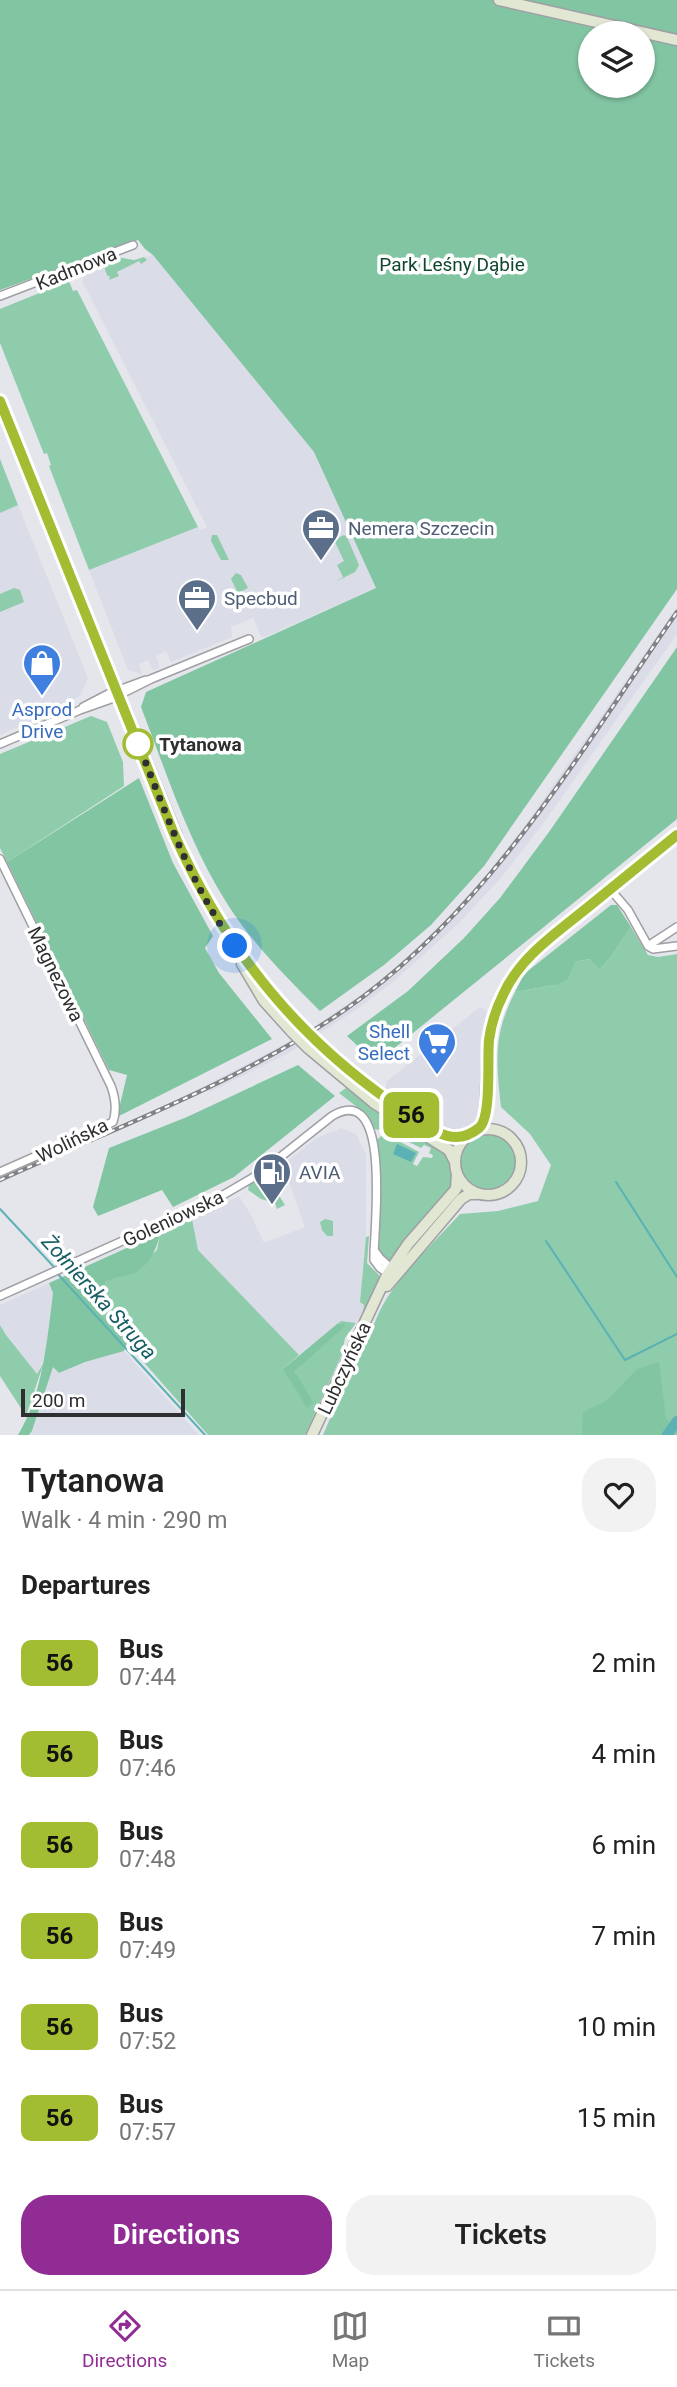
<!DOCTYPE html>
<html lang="en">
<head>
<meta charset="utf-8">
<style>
  body { margin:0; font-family:Roboto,sans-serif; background:#f2f2f2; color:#222; height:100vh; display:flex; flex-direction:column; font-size:26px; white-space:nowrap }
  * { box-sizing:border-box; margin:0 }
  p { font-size:23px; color:#767676 }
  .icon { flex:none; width:38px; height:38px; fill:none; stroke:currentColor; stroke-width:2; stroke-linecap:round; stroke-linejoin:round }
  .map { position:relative; height:1435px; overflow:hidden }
  .sheet { display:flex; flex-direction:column; background:#fff; flex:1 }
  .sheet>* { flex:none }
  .badge { padding:0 14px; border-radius:10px; font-size:24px; line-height:46px }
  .buttons { position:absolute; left:578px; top:21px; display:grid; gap:14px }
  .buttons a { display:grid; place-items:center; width:77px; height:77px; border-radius:50%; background:#fff; box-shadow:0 2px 5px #0004; font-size:35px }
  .scale { position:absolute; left:21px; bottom:18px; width:164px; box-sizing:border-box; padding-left:7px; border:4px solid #2f2f31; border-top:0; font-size:19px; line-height:24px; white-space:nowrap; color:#2f2f31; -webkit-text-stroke:5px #fff; paint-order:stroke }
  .you { position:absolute; width:35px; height:35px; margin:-18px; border:5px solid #fff; border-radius:50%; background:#1a73e8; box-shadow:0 0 0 10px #1a73e833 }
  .map>.badge { position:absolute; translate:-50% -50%; box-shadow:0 0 0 4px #fff }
  h2 { padding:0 21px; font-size:26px; line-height:63px }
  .round { display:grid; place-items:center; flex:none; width:74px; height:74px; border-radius:28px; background:#f2f2f2 }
  .summary { display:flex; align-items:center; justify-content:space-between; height:119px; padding:0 21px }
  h1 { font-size:33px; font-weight:600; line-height:52px }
  .action { display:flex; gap:14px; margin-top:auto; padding:14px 21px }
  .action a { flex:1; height:80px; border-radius:28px; background:#902c93; color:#fff; font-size:28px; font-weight:600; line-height:80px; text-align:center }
  .action a+a { background:#f2f2f2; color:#222 }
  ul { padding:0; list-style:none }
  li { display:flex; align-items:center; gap:21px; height:91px; padding:0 21px }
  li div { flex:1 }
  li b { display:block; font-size:26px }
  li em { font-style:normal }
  li .badge { min-width:77px; font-weight:700; text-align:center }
  .tab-bar { display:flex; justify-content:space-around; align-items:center; height:98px; border-top:2px solid #e0e0e0; background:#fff; font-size:19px; color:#767676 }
  .tab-bar a { display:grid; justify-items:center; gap:4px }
  .tab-bar .current { color:#902c93 }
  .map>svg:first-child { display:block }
  .built { fill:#dadce8 }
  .green { fill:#8eccac }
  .forest { fill:#82c5a3; fill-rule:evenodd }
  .water { fill:#5bb1b4 }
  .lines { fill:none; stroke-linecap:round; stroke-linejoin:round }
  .stream { stroke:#5bb1b4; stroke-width:2 }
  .river { stroke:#5bb1b4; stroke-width:10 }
  .street-casing { stroke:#9f9fa4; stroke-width:10 }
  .secondary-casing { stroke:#9f9fa4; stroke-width:13 }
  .street { stroke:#fff; stroke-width:7 }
  .secondary { stroke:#e2e7d3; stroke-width:10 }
  .rail-casing { stroke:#818285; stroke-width:4.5 }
  .rail { stroke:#fff; stroke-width:2; stroke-dasharray:5; stroke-linecap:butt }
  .secondary-bridge-casing { stroke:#9f9fa4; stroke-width:13; stroke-linecap:butt }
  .secondary-bridge { stroke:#e2e7d3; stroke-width:10 }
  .line-casing { stroke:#fff; stroke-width:16 }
  .line { stroke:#a2bd31; stroke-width:10 }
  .walk { stroke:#2f2f31; stroke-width:7; stroke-dasharray:0 12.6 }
  .stop-dot { fill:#fff; stroke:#a2bd31; stroke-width:3.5 }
  .labels { text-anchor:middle; stroke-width:7; stroke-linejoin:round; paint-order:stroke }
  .park-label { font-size:19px; fill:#114731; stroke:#fff }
  .street-label { font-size:19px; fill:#2f2f31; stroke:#fff }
  .service-label { font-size:19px; fill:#4e5e75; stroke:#fff; text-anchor:start }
  .shop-label { font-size:19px; fill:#366cbe; stroke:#fff }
  .stop-label { font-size:19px; font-weight:bold; fill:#2f2f31; stroke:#fff; text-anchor:start }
  .water-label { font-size:21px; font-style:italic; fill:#175f62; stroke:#fff }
</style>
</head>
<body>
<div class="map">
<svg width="677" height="1435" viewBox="0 0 677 1435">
  <rect width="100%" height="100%" fill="#e5e6eb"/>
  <path class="built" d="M153 254 314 452 376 588 262 638 253 618 231 627 232 637 171 662 166 651 156 656 160 668 153 670 148 660 139 664 142 674 128 670 89 570 198 527 200 530 207 527 82 281 85 275 123 260 131 263Z
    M18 505 88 678 80 696 59 709 0 735V513Z
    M677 607V634L542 825 501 878 458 924 393 982 359 1008 289 1053 210 1092 206 1085 283 1045 319 1024 369 989 403 961 449 917 491 870 531 817Z
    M480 1007 487 1011 483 1041 480 1116 474 1124 460 1133H451L385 1090 387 1081 392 1077Z
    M341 1128 356 1134 366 1155V1237L360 1302 364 1304 363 1313 356 1323 341 1321 299 1355 198 1250 192 1219 239 1196 251 1215 264 1243 305 1227 283 1165 315 1139Z
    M49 1283 53 1293 45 1355 37 1374 6 1335 0 1325V1305Z
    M124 1351 199 1435H30L33 1431 53 1366 59 1373 85 1362Z"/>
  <path class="green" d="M117 257 134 260 144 257 147 260 141 264 139 261 117 272 119 276 109 280 110 277 107 275 103 264Z
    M69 281 73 291 77 290 198 527 89 570 49 466 51 465 47 453 44 454 0 343V309Z
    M0 459 18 505 0 513Z
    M212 535H217L229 560H221L211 541Z
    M344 535 347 537 359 565 355 572 335 582 343 577 337 565 344 561 334 540Z
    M236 573 241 575 248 588 238 593 231 579Z
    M14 588 20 590 24 602 0 612V594Z
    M91 716 107 722 123 762 124 786 7 862 0 848V754Z
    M631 927 648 955 658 957 677 954V1435H323L349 1374C351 1362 360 1357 365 1346 373 1328 379 1308 391 1292 411 1264 437 1239 460 1214L498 1211 538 1201 551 1165 530 1134 501 1107C496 1061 493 1035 515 992L555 985 575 962 589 959 599 970 610 958Z
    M346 1088 380 1113 444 1151 449 1160 453 1188 394 1259 390 1260 380 1254 378 1246 379 1185 377 1140 381 1136 393 1138 419 1152 413 1164 417 1166 423 1157 432 1158 433 1155 429 1153 431 1148 424 1145 421 1148 391 1133 375 1129 366 1114 339 1093Z
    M459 1162a29 29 0 1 1 58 0a29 29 0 1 1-58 0Z
    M266 1175 285 1205 277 1209 275 1203 261 1199 248 1190 249 1184Z
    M192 1219 198 1250 299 1355 283 1369 302 1384 295 1371 344 1323 337 1324 341 1321 356 1323 345 1338 342 1354 305 1435H208L102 1315 113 1298 105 1292V1283L114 1276 130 1274 157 1250 160 1233Z
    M325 1219 333 1221V1236H327L322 1230 320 1222Z
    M369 1236 367 1263 379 1275V1280L363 1313 364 1305 360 1302 366 1237Z
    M0 1325 6 1335 37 1374 44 1362 26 1416 0 1376Z"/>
  <path class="forest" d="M0 0H677V589L484 866 431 925 384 965 320 1011C287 978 252 943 228 905 189 844 167 774 141 707L146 692 376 588 314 452 153 255 145 249 138 240 0 290ZM590 33H642V86H590Z
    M677 647V819L376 1063 347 1036 408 991 464 938 500 898 549 832Z
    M139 778 173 863 213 936 205 948 219 973 272 1039 117 1117 127 1075 109 1070 7 862Z
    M611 905H617L631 927 610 958 599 970 589 959 575 962 567 980 555 985 515 992 524 974Z
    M298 1065 335 1096 234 1177 173 1207 162 1190 98 1216 93 1207 109 1148 187 1117Z
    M160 1233C157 1249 149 1267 132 1274 120 1278 116 1275 105 1283V1292L113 1298 102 1315 127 1343 124 1351 85 1362 59 1373 53 1367 32 1431 29 1435H18C43 1394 47 1340 53 1293L49 1283Z
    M344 1323 345 1326 295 1371 313 1402 307 1408 283 1369 337 1324Z
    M659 1362 666 1419 677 1426V1435H582L583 1412 606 1401 637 1369Z"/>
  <path class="water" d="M397 1144 416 1153 411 1162 393 1154Z"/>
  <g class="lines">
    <path class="stream" d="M616 1182 677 1277
      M0 1209 54 1267
      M546 1241 625 1360 677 1334
      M56 1272 205 1435"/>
    <path class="river" d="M667 1435 677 1421"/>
    <defs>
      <path id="street" d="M0 296 133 245
        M83 707 108 694 146 680
        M0 744 80 710 111 699 151 679 249 639
        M0 859 111 1086C115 1097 117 1110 113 1122L0 1172
        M610 889 628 910 648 946 653 949 677 946
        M648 946 677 927
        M374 1250 380 1258 394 1271
        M0 1296 218 1198 259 1174 332 1116C394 1079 373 1234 374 1260L380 1268 391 1275"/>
      <path id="secondary" d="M499 0 677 40
        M0 401 191 871C219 928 256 980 301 1026
        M242 964 264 1001 292 1032
        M317 1042 364 1082 414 1117 450 1138 458 1139 467 1135
        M308 1048 374 1103 449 1150 454 1160
        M455 1162a33 33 0 1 1 66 0a33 33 0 1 1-66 0Z
        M474 1131 481 1126 484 1119C488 1088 485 1054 493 1023 507 967 551 937 594 902 621 880 649 857 677 835
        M387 1286 461 1199 469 1194H477
        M312 1435 387 1275 408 1244 456 1189 457 1173"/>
    </defs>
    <use href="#street" class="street-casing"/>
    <use href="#secondary" class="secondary-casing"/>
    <use href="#street" class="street"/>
    <use href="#secondary" class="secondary"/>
    <defs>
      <path id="rail" d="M0 1180C121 1125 257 1076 364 996 497 896 583 747 677 612"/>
    </defs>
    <use href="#rail" class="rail-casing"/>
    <use href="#rail" class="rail"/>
    <defs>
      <path id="secondary-bridge" d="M301 1026 317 1042
        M292 1032 308 1048"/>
    </defs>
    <use href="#secondary-bridge" class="secondary-bridge-casing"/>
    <use href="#secondary-bridge" class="secondary-bridge"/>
  </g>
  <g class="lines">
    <defs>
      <path id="line" d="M0 401 174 834C226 951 301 1044 409 1114 432 1129 453 1149 479 1128 492 1117 487 1058 489 1040 491 1025 496 1009 503 995 520 957 555 934 587 908 617 884 647 859 677 835"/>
    </defs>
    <use href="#line" class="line-casing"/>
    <use href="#line" class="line"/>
    <path class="walk" d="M138 744 135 736C164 807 189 883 235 946"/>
  </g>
  <defs>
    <symbol id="office-pin" viewBox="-11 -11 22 30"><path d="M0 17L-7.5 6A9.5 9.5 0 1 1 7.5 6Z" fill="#5c6f8a" stroke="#fff"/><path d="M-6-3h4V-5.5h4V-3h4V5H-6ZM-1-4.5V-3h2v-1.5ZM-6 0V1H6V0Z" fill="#fff"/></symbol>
    <symbol id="shop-pin" viewBox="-11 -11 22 30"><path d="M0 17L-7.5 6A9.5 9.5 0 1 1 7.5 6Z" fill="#3f7fe0" stroke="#fff"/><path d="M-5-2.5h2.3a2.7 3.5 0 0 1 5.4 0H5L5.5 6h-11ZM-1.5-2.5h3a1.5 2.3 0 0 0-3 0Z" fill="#fff"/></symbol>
    <symbol id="supermarket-pin" viewBox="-11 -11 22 30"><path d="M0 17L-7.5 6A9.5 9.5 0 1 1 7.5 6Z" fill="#3f7fe0" stroke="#fff"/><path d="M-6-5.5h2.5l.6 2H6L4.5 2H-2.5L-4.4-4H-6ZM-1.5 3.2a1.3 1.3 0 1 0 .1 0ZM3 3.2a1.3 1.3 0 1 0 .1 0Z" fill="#fff"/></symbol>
    <symbol id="fuel-pin" viewBox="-11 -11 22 30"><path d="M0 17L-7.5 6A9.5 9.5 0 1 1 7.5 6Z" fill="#5c6f8a" stroke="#fff"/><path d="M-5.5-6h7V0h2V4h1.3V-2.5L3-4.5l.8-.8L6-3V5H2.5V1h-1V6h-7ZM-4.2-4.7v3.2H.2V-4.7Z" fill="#fff"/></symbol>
  </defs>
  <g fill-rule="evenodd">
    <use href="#office-pin" x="299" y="506" width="44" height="60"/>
    <use href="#office-pin" x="175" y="576" width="44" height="60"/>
    <use href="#shop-pin" x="20" y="641" width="44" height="60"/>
    <use href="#supermarket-pin" x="415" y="1020" width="44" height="60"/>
    <use href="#fuel-pin" x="250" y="1150" width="44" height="60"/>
  </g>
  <circle class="stop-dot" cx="138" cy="744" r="14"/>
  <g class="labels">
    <g class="park-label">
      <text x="452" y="271">Park Leśny Dąbie</text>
    </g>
    <g class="street-label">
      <text transform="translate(76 268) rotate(-22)" y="7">Kadmowa</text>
      <text transform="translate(56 974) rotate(64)" y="7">Magnezowa</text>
      <text transform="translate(72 1140) rotate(-26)" y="7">Wolińska</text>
      <text transform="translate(173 1218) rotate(-25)" y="7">Goleniowska</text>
      <text transform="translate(344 1368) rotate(-65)" y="7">Lubczyńska</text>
    </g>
    <g class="service-label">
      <text x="348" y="535">Nemera Szczecin</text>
      <text x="224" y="605">Specbud</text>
      <text x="299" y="1179">AVIA</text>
    </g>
    <g class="shop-label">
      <text x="42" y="716">Asprod<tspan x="42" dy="22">Drive</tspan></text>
      <text x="410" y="1038" text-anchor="end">Shell<tspan x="410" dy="22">Select</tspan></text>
    </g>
    <g class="stop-label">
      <text x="159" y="751">Tytanowa</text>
    </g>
    <g class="water-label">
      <text transform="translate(99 1297) rotate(48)" y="7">Żołnierska Struga</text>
    </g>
  </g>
</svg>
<div class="buttons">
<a><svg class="icon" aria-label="layers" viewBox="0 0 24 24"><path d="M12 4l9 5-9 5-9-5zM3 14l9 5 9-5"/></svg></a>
</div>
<div class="scale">200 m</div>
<div class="you" style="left:235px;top:946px"></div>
<b class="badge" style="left:411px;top:1115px;background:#a2bd31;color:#111">56</b>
</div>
<section class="sheet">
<div class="summary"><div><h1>Tytanowa</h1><p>Walk · 4 min · 290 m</p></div><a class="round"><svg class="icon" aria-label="heart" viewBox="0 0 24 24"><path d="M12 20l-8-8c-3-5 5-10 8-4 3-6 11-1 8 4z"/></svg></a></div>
<h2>Departures</h2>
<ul>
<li><span class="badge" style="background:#a2bd31;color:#111">56</span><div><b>Bus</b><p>07:44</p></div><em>2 min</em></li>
<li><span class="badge" style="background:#a2bd31;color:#111">56</span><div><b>Bus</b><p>07:46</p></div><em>4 min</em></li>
<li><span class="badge" style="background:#a2bd31;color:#111">56</span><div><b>Bus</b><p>07:48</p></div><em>6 min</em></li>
<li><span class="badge" style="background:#a2bd31;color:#111">56</span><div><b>Bus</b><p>07:49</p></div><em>7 min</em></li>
<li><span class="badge" style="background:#a2bd31;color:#111">56</span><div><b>Bus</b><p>07:52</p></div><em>10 min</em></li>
<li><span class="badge" style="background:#a2bd31;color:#111">56</span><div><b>Bus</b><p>07:57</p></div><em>15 min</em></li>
</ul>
<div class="action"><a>Directions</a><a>Tickets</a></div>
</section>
<nav class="tab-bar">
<a class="current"><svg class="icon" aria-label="directions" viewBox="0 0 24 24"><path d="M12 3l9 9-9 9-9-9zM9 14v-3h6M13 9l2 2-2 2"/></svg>Directions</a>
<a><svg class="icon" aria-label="map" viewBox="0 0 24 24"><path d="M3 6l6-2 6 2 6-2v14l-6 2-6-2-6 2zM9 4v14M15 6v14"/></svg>Map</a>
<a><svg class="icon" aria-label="tickets" viewBox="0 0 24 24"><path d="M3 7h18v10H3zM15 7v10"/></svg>Tickets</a>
</nav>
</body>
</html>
